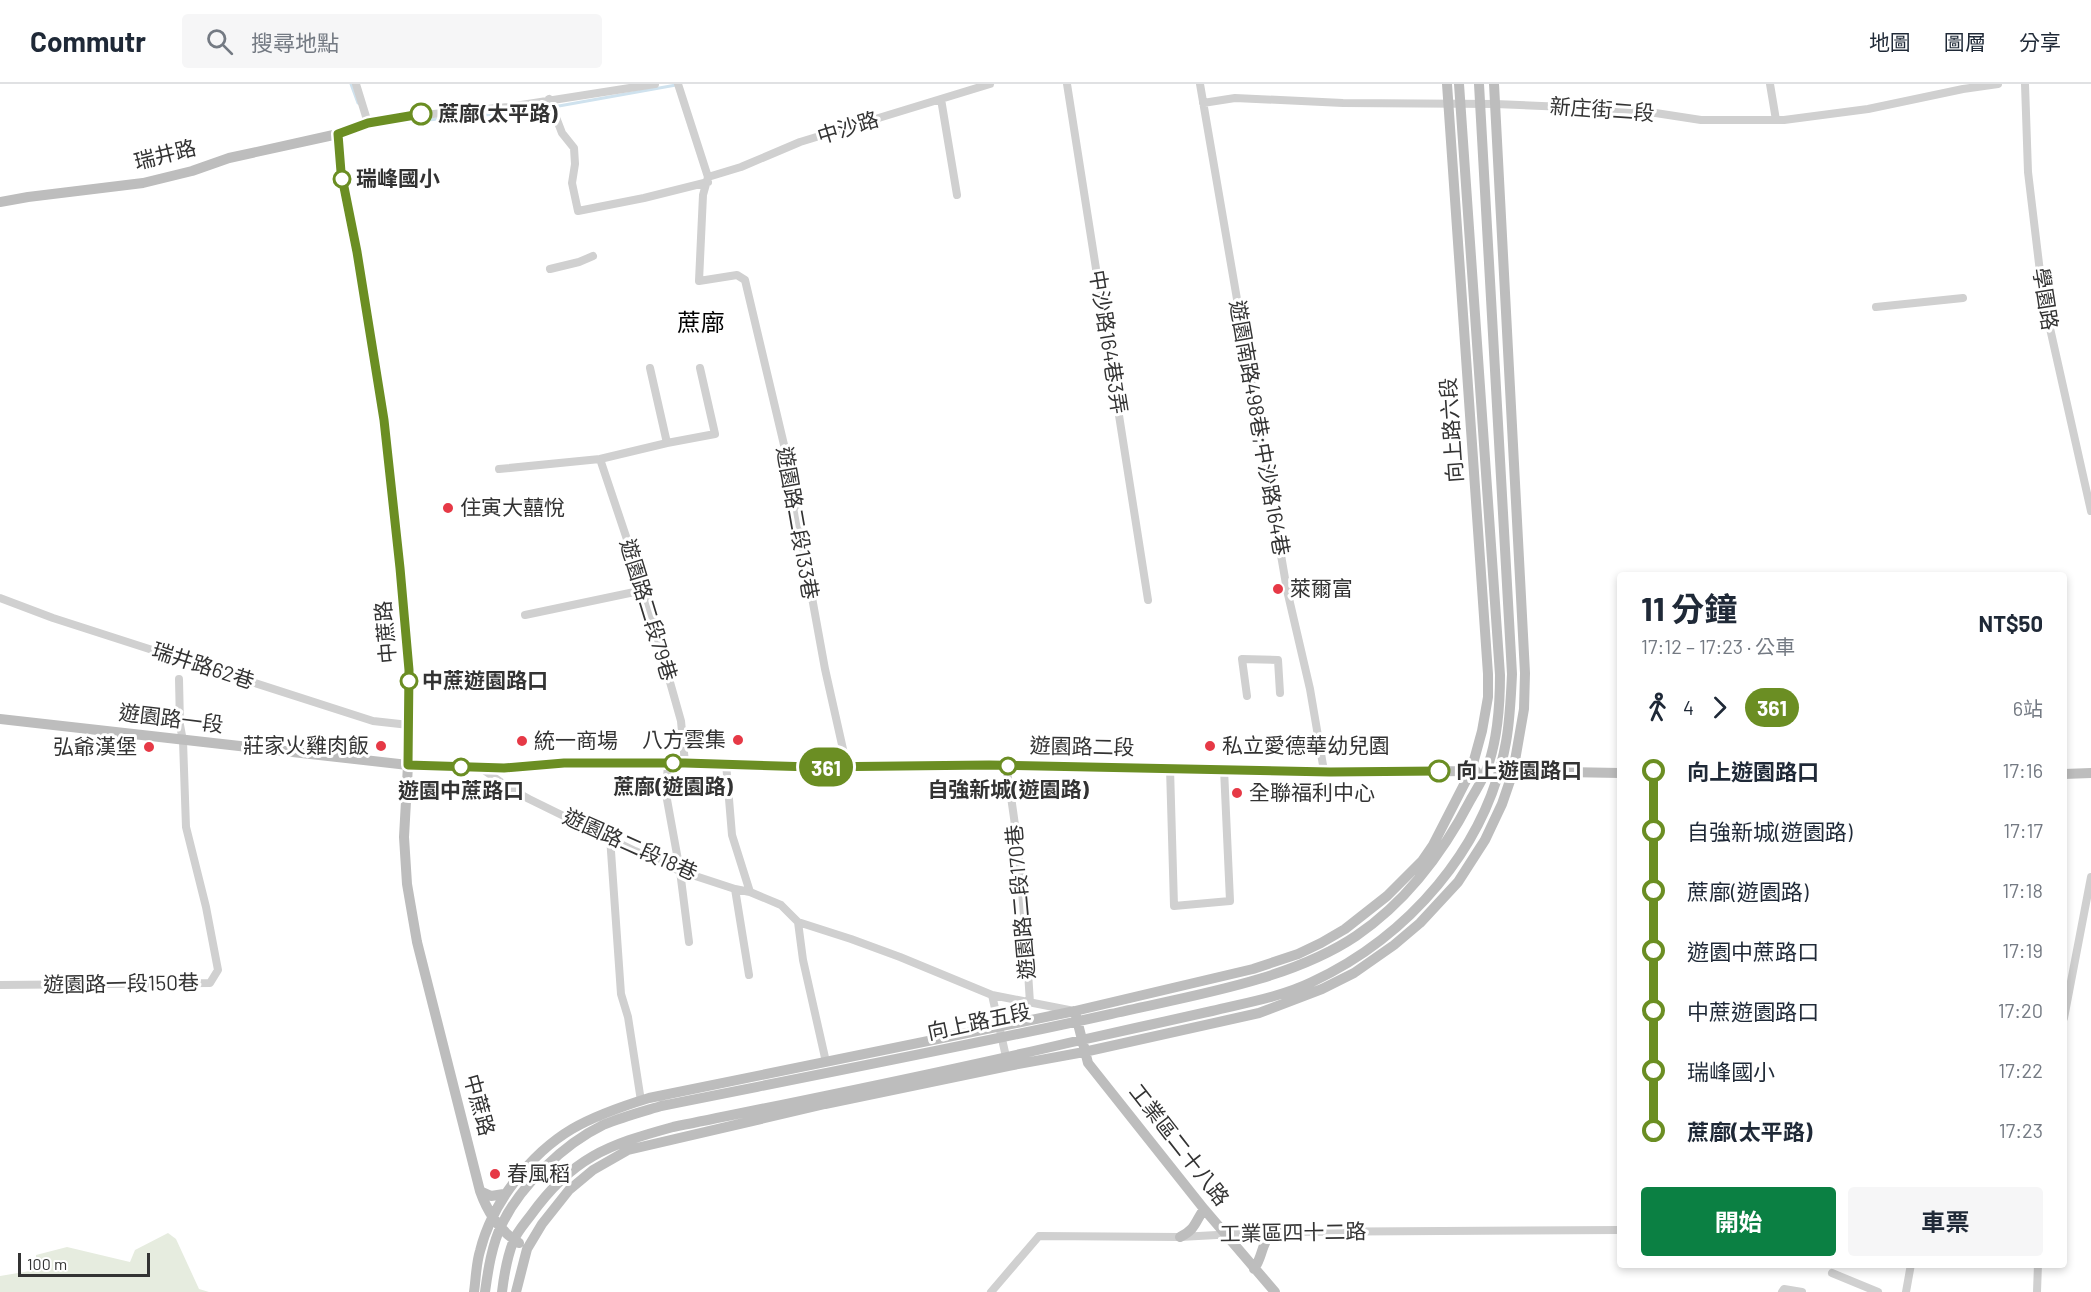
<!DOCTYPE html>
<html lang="zh-TW">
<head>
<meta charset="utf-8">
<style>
  body { margin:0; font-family:Barlow,"Noto Sans TC",sans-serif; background:#f6f6f7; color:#1f2937; height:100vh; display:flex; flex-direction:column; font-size:22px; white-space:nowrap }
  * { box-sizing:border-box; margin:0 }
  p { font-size:20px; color:#747a83 }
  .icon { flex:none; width:33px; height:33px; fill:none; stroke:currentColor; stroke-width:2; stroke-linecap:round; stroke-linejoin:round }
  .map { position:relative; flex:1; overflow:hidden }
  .details { position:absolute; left:1617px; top:488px; width:450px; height:696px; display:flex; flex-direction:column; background:#fff; border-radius:6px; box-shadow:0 3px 9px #0003 }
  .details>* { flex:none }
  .badge { padding:0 12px; border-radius:20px; font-size:21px; line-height:39px }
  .scale { position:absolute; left:18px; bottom:15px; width:132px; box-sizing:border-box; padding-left:6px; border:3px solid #333; border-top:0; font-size:16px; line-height:21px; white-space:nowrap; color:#333; -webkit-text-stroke:4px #fff; paint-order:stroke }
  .map>.badge { position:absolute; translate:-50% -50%; box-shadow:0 0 0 3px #fff }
  .legs { display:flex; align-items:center; gap:9px; height:66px; padding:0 24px; font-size:20px }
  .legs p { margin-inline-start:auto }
  .head { display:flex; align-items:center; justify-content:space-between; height:102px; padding:0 24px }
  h1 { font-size:33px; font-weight:700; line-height:45px }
  .primary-button { display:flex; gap:12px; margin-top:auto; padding:12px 24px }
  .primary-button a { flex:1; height:69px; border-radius:6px; background:#0b8043; color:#fff; font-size:24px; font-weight:700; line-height:69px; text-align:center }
  .primary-button a+a { background:#f6f6f7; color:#1f2937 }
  ul { padding:0 24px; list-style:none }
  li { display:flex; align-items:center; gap:21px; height:60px; font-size:22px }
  li i { display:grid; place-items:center; width:9px; height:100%; margin:0 8px; background:currentColor }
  li i::after { content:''; width:15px; height:15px; margin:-8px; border:4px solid; border-radius:50%; background:#fff }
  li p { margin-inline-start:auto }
  li:first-child i { background:linear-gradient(#0000 50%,currentColor 0) }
  li:last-child i { background:linear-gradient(currentColor 50%,#0000 0) }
  header { display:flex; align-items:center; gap:36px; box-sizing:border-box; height:84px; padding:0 30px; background:#fff; border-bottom:2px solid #e0e1e3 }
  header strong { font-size:28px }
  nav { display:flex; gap:33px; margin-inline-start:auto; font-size:21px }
  .search { width:420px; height:54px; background:#f6f6f7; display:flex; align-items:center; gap:15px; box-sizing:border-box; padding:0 21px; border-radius:6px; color:#747a83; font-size:22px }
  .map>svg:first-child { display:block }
  .green { fill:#e6ecdf }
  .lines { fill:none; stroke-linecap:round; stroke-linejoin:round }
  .stream { stroke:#cfe2ee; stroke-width:3 }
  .street { stroke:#d0d0d0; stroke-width:8 }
  .secondary { stroke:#bdbdbd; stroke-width:10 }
  .line-1-casing { stroke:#fff; stroke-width:14 }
  .line-1 { stroke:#6b8e23; stroke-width:9 }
  .stop-1-dot { fill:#fff; stroke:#6b8e23; stroke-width:3 }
  .poi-dot { fill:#e63946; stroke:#fff; stroke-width:2 }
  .labels { text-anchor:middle; stroke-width:6; stroke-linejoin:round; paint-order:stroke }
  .street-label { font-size:21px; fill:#333; stroke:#fff }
  .stop-label { font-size:21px; font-weight:bold; fill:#333; stroke:#fff; text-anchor:start }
  .poi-label { font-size:21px; fill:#333; stroke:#fff; text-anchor:start }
  .quarter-label { font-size:24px; fill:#000; stroke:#fff }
</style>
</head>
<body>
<header>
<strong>Commutr</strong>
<div class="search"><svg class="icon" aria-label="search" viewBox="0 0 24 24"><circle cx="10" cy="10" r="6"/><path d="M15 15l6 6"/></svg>搜尋地點</div>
<nav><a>地圖</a><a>圖層</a><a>分享</a></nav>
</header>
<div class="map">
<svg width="2091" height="1208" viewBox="0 0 2091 1208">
  <rect width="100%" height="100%" fill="#fff"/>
  <path class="green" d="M168 1149 176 1155 199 1205 209 1208H0V1192L36 1186V1171L67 1163 130 1178 135 1166Z"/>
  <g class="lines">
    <path class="stream" d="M351 0 358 19
      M382 40 531 27 676 1"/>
    <path class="street" d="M356 0 368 39
      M678 0 708 93 703 111 699 197 737 191 745 196 785 365 825 585 847 683
      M1067 0 1148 516
      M1200 0 1287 506 1310 605 1324 687
      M1770 0 1776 36
      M2025 0 2028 88 2043 213 2091 427
      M549 15 562 49 574 64 575 80 572 99 578 127 644 114 708 98
      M941 15 957 111
      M1203 19 1235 14 1343 19 1495 20 1636 26 1701 36H1784L1868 25 1963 5 1998 0
      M708 93 741 83 800 58 990 0
      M550 185 579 178 593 172
      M1876 223 1963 214
      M650 284 667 359
      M600 375 644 506 681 637 685 679
      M499 385 600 375 667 359 715 350 700 284
      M0 514 53 534 373 637 409 641
      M525 531 644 506
      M1247 612 1242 575 1278 576 1280 609
      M668 679 666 710 680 787 689 858
      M726 679 732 751 750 808
      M408 681 409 586 384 336 357 168 341 88 338 50 368 39 401 33 508 23 655 0
      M1006 682C1020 760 1025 840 1030 919
      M481 684 509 704 529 715 635 767 680 787 735 805 750 808 781 821 798 838 851 855 900 873 992 911 1069 926
      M1170 684 1174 822 1230 817 1224 685
      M610 753 621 910 628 933 641 1017
      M735 805 749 891
      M798 838 803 876 826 978
      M0 901 210 899 218 886 206 823 186 743 183 657 180 641 179 595
      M992 911 1007 977
      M2064 934 2091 793
      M1832 1189 1878 1208
      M991 1208 1039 1152 1180 1153 1274 1148 1620 1146
      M1782 1208 1784 1205 1802 1208
      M1906 1208 1911 1180
      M2037 1208 2038 1180"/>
    <path class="secondary" d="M0 118 28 113 143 99 192 87 229 74 338 50
      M0 635 408 681 504 684 564 679H685L812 683 989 681 1330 688 1476 687
      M408 681 404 753 407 800 417 858 480 1107C487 1127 500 1147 519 1159
      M1506 687 1620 689
      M2064 690 2091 689
      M1076 932 1088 979 1204 1125 1275 1208
      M480 1107 491 1112 504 1110
      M1180 1153C1196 1145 1195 1138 1204 1125
      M1254 1185C1264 1171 1260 1159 1274 1148
      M474 1208C476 1194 476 1180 480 1167 492 1119 530 1070 572 1045 596 1031 623 1022 649 1014L1075 927 1253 885 1298 870 1321 859 1345 845 1387 812 1422 777 1433 761 1471 687 1482 647 1488 613V590L1447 0
      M485 1208C488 1186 492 1160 502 1140 521 1101 564 1060 603 1041 622 1033 641 1028 661 1022 811 992 962 963 1111 930 1189 912 1289 897 1356 852 1406 818 1444 767 1471 715 1476 706 1482 697 1486 687 1497 659 1500 621 1500 591L1459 0
      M502 1208C504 1191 507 1174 513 1158 516 1149 525 1139 531 1131 572 1074 607 1061 673 1043 805 1016 937 990 1068 959 1116 948 1164 938 1212 927 1245 919 1281 913 1312 898 1408 853 1487 764 1506 658 1510 636 1511 613 1512 590L1479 0
      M516 1208 527 1165 542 1140 569 1106 593 1086 628 1066 825 1020 1008 982 1084 968 1259 929 1322 905 1354 889 1394 861 1420 839 1458 798 1485 756 1502 720 1513 688 1524 625 1525 589 1494 0"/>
  </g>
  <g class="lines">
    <defs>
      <path id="line-1" d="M421 30 368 39 338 50 341 88 357 168 384 336 400 484 409 586 408 681 504 684 564 679H685L812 683 989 681 1330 688 1439 687"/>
    </defs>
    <use href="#line-1" class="line-1-casing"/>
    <use href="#line-1" class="line-1"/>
  </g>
  <g class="stop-1-dot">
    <circle cx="421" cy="30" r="10"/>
    <circle cx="342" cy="95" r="8"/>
    <circle cx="409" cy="597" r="8"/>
    <circle cx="673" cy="679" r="8"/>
    <circle cx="1008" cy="682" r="8"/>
    <circle cx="461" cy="683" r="8"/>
    <circle cx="1439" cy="687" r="10"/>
  </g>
  <g class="poi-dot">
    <circle cx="448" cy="424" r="6"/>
    <circle cx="1278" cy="505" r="6"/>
    <circle cx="738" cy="656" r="6"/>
    <circle cx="522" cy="657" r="6"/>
    <circle cx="381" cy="662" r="6"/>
    <circle cx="1210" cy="662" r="6"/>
    <circle cx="149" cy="663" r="6"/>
    <circle cx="1237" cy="709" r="6"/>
    <circle cx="495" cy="1090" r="6"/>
  </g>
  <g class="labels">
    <g class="street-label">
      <text transform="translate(1602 26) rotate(4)" y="7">新庄街二段</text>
      <text transform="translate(848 44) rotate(-17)" y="7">中沙路</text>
      <text transform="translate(165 71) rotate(-14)" y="7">瑞井路</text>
      <text transform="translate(2045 215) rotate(81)" y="7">學園路</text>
      <text transform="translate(1108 258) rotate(81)" y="7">中沙路164巷3弄</text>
      <text transform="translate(1259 344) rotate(80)" y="7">遊園南路498巷;中沙路164巷</text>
      <text transform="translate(1452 346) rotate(-94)" y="7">向上路六段</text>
      <text transform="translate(797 439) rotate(80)" y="7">遊園路二段133巷</text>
      <text transform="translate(648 526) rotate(73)" y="7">遊園路二段79巷</text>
      <text transform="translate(386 548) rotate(-95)" y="7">中蔗路</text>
      <text transform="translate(203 582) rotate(18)" y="7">瑞井路62巷</text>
      <text transform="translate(171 635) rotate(7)" y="7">遊園路一段</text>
      <text transform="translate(1082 663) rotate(1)" y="7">遊園路二段</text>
      <text transform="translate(630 761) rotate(24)" y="7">遊園路二段18巷</text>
      <text transform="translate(1021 818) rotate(-95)" y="7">遊園路二段170巷</text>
      <text transform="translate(121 900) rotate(-1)" y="7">遊園路一段150巷</text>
      <text transform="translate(979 938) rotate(-12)" y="7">向上路五段</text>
      <text transform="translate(479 1021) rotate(75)" y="7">中蔗路</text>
      <text transform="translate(1179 1061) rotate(52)" y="7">工業區二十八路</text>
      <text transform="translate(1293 1149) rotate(-1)" y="7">工業區四十二路</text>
    </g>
    <g class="stop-label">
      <text x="438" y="37">蔗廍(太平路)</text>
      <text x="356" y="102">瑞峰國小</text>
      <text x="422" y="604">中蔗遊園路口</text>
      <text x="1456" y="694">向上遊園路口</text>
      <text x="673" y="710" text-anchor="middle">蔗廍(遊園路)</text>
      <text x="1008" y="713" text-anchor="middle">自強新城(遊園路)</text>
      <text x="461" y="714" text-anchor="middle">遊園中蔗路口</text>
    </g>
    <g class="poi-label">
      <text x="460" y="431">住寅大囍悅</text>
      <text x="1290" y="512">萊爾富</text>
      <text x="726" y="663" text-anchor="end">八方雲集</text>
      <text x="534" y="664">統一商場</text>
      <text x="369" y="669" text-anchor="end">莊家火雞肉飯</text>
      <text x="1222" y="669">私立愛德華幼兒園</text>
      <text x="137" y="670" text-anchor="end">弘爺漢堡</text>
      <text x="1249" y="716">全聯福利中心</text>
      <text x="507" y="1097">春風稻</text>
    </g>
    <g class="quarter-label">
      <text x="701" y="247">蔗廍</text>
    </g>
  </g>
</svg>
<div class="scale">100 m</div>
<b class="badge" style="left:826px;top:683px;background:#6b8e23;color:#fff">361</b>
<section class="details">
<div class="head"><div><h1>11 分鐘</h1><p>17:12 – 17:23 · 公車</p></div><b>NT$50</b></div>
<div class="legs"><svg class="icon" aria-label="walk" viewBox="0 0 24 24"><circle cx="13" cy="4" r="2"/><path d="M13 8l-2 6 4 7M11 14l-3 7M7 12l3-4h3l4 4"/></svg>4<svg class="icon" aria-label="forward" viewBox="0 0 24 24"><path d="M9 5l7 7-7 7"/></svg><b class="badge" style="background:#6b8e23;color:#fff">361</b><p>6站</p></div>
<ul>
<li><i style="color:#6b8e23"></i><b>向上遊園路口</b><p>17:16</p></li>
<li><i style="color:#6b8e23"></i><span>自強新城(遊園路)</span><p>17:17</p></li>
<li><i style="color:#6b8e23"></i><span>蔗廍(遊園路)</span><p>17:18</p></li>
<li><i style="color:#6b8e23"></i><span>遊園中蔗路口</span><p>17:19</p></li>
<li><i style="color:#6b8e23"></i><span>中蔗遊園路口</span><p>17:20</p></li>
<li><i style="color:#6b8e23"></i><span>瑞峰國小</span><p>17:22</p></li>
<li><i style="color:#6b8e23"></i><b>蔗廍(太平路)</b><p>17:23</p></li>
</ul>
<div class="primary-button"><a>開始</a><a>車票</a></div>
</section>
</div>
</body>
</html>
